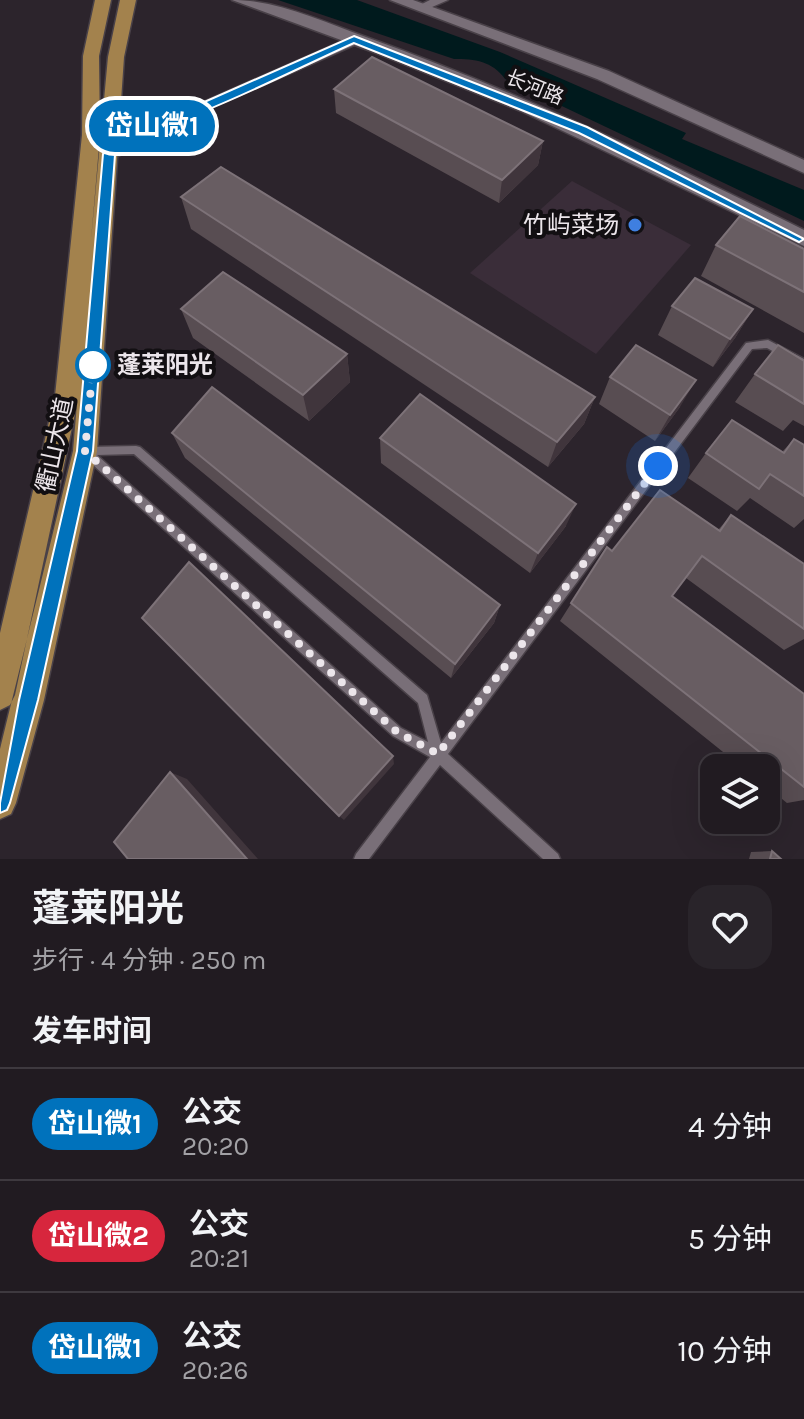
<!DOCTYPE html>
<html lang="zh">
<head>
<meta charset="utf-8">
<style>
  body { margin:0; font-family:Karla,"Noto Sans SC",sans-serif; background:#29242a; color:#f1f3f6; height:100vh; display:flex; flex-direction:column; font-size:30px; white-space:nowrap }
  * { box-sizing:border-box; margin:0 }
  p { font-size:26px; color:#a2a1a5 }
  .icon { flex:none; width:44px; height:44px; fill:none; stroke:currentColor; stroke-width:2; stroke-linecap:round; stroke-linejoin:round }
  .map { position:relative; height:859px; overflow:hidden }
  .side { display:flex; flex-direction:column; background:#211b21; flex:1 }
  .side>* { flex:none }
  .badge { padding:0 16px; border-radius:26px; font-size:28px; line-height:52px }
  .controls { position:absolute; left:700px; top:754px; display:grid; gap:16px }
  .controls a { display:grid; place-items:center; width:80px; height:80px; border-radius:16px; background:#211b21; box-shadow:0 8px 32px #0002,0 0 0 2px #3e393f; font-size:40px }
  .you { position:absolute; width:40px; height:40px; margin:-20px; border:6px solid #fff; border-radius:50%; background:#1a73e8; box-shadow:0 0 0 12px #1a73e833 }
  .map>.badge { position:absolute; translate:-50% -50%; box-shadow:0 0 0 4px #fff }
  h2 { padding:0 32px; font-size:30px; line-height:72px }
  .round { display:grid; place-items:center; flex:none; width:84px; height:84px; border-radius:24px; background:#29242a }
  .headline { display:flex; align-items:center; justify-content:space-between; height:136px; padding:0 32px }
  h1 { font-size:38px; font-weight:700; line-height:60px }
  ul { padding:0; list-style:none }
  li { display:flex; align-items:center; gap:24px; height:112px; padding:0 32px; border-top:2px solid #3e393f }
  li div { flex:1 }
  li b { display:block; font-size:30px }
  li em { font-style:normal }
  li .badge { min-width:88px; font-weight:700; text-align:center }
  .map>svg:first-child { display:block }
  .built { fill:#3a2d39 }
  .water { fill:#001a1d }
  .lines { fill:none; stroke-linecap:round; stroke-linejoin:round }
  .lane-casing { stroke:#494148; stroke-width:3 }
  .street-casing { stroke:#494148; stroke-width:3 }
  .secondary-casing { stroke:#494148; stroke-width:3 }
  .primary-casing { stroke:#494148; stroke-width:3 }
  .lane { fill:#796f78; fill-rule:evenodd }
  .street { fill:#796f78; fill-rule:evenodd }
  .secondary { fill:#796f78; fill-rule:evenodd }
  .primary { fill:#a3824d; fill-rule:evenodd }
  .wall { fill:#584d52 }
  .shaded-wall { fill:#40353c }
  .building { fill:#685d62; stroke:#7d7278; stroke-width:2 }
  .line { fill:#0072bc; stroke:#fff; stroke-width:2 }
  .walk { stroke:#ece6eb; stroke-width:8; stroke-dasharray:0 14.4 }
  .shop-dot { fill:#3f7fe0; stroke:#120f12; stroke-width:3 }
  .stop-dot { fill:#fff; stroke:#0072bc; stroke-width:4 }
  .labels { text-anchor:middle; stroke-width:8; stroke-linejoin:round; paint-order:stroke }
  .far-street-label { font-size:20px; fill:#ece6eb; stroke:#120f12 }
  .poi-label { font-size:24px; fill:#ece6eb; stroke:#120f12; text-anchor:end }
  .stop-label { font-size:24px; font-weight:bold; fill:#ece6eb; stroke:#120f12; text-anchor:start }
  .street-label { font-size:24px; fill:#ece6eb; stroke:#120f12 }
</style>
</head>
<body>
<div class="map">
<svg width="804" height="859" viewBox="0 0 804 859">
  <rect width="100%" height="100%" fill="#2c242c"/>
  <path class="built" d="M572 181 691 245 596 354 470 273Z"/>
  <path class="water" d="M278 0H357L500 52 686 133 682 139 804 190V221L505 79C492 61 475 59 454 59Z"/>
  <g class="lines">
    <defs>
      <path id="lane" d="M768 340 804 359V368L767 348 752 349 448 754 558 854 560 859H543L440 765 369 859H354L356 854 430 757 393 736 82 455 81 452 83 448 87 447 136 446 140 447 427 695 441 743 746 343ZM134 454 418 703 428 742 401 728 97 455Z"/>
      <path id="street" d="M430 0H448L423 11 416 7Z
        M354 36 361 40 359 43C292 73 224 102 156 130 140 137 122 162 104 158L101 154 135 129 106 117V111H116L147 123 192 107Z"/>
      <path id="secondary" d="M232 0C278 0 323 22 366 37 516 91 661 159 804 230V246L521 111 379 54Z
        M390 0H413L609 71 804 160V173L597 79Z"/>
      <path id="primary" d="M95 0H111L99 56 100 135 91 240 108 57 120 0H136L124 57 97 451 44 700 16 803 11 814 0 819V749L73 451 77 404 15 695 10 705 0 710V633L55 396 82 135 83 56Z"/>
    </defs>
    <use href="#lane" class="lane-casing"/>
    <use href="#street" class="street-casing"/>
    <use href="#secondary" class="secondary-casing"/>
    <use href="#primary" class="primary-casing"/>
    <use href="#lane" class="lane"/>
    <use href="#street" class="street"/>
    <use href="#secondary" class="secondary"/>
    <use href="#primary" class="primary"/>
  </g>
  <path class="wall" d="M334 89 543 141 538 165 499 203 336 113Z
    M181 197 595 397 584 424 548 467 191 229Z
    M716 245 804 249V333L701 276Z
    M672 306 753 309 735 338 713 367 658 335Z
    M181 309 347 354 350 382 309 421 193 338Z
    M804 361V426L793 420 783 431 735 402 755 374Z
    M610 377 680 407 655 441 599 404Z
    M172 433 500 605 494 623 451 678 185 458Z
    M380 438 566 526 530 573 381 463Z
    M794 439 804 445V519L794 528 750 498 737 511 688 478 706 453 782 452Z
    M731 515 804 564V639L784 650 686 578 672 596 804 694V800L787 803 766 786V768H743L560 621 607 547 612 551 718 530Z
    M772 851 781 859H749L751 852Z"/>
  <path class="shaded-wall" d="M543 141 538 165 499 203 502 180Z
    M753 309 735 338 713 367 730 339Z
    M347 354 350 382 309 421 303 395Z
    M696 380 680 407 655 441 670 415Z
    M595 397 584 424 548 467 557 442Z
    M576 504 566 526 530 573 538 553Z
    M500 605 494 623 451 678 455 664Z
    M393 756 394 764 344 820 339 816Z
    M170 772 187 779 258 859H247Z"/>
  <path class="building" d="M372 57 543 141 502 180 334 89Z
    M221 167 595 397 557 442 181 197Z
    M740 216 804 249V292L716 245Z
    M223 272 347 354 303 395 181 309Z
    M695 278 753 309 730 339 672 306Z
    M636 345 696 380 670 415 610 377Z
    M778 345 804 361V404L755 374Z
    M212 387 500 605 455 664 172 433Z
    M420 394 576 504 538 553 380 438Z
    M732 420 784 453 794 439 804 445V496L770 474 759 489 706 453Z
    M660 490 720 531 731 515 804 564V629L702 556 672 596 804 694V787L571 603 607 547 612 551Z
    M189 562 393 756 339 816 142 618Z
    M170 772 247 859H128L114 842Z
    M772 851 781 859H770Z"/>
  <path class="line" d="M354 36 587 127 804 239 799 242 579 133 354 43C303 66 254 91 202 112 167 127 146 133 115 155L93 451 38 700 10 803 7 810 0 813V803L19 700 77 451 103 154 143 125 193 107Z"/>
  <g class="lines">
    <path class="walk" d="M93 365 85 451 397 732 438 754 658 466"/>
  </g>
  <circle class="shop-dot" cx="635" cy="225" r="8"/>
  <circle class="stop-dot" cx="93" cy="365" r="16"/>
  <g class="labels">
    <g class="far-street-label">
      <text transform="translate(535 87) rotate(22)" y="7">长河路</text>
    </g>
    <g class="poi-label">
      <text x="619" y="233">竹屿菜场</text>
    </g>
    <g class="stop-label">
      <text x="117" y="373">蓬莱阳光</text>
    </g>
    <g class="street-label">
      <text transform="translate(55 445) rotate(-78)" y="8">衢山大道</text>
    </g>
  </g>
</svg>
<div class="controls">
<a><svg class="icon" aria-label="layers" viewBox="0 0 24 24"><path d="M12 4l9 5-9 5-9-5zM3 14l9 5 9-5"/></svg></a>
</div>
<div class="you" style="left:658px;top:466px"></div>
<b class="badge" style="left:152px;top:126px;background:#0072bc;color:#fff">岱山微1</b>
</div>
<section class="side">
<div class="headline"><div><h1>蓬莱阳光</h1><p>步行 · 4 分钟 · 250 m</p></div><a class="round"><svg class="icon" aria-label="heart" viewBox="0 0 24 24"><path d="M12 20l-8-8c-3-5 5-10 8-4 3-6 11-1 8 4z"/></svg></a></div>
<h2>发车时间</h2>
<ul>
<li><span class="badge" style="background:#0072bc;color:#fff">岱山微1</span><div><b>公交</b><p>20:20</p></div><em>4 分钟</em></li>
<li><span class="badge" style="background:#d7263d;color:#fff">岱山微2</span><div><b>公交</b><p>20:21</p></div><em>5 分钟</em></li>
<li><span class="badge" style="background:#0072bc;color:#fff">岱山微1</span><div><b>公交</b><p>20:26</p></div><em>10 分钟</em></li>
</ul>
</section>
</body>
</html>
